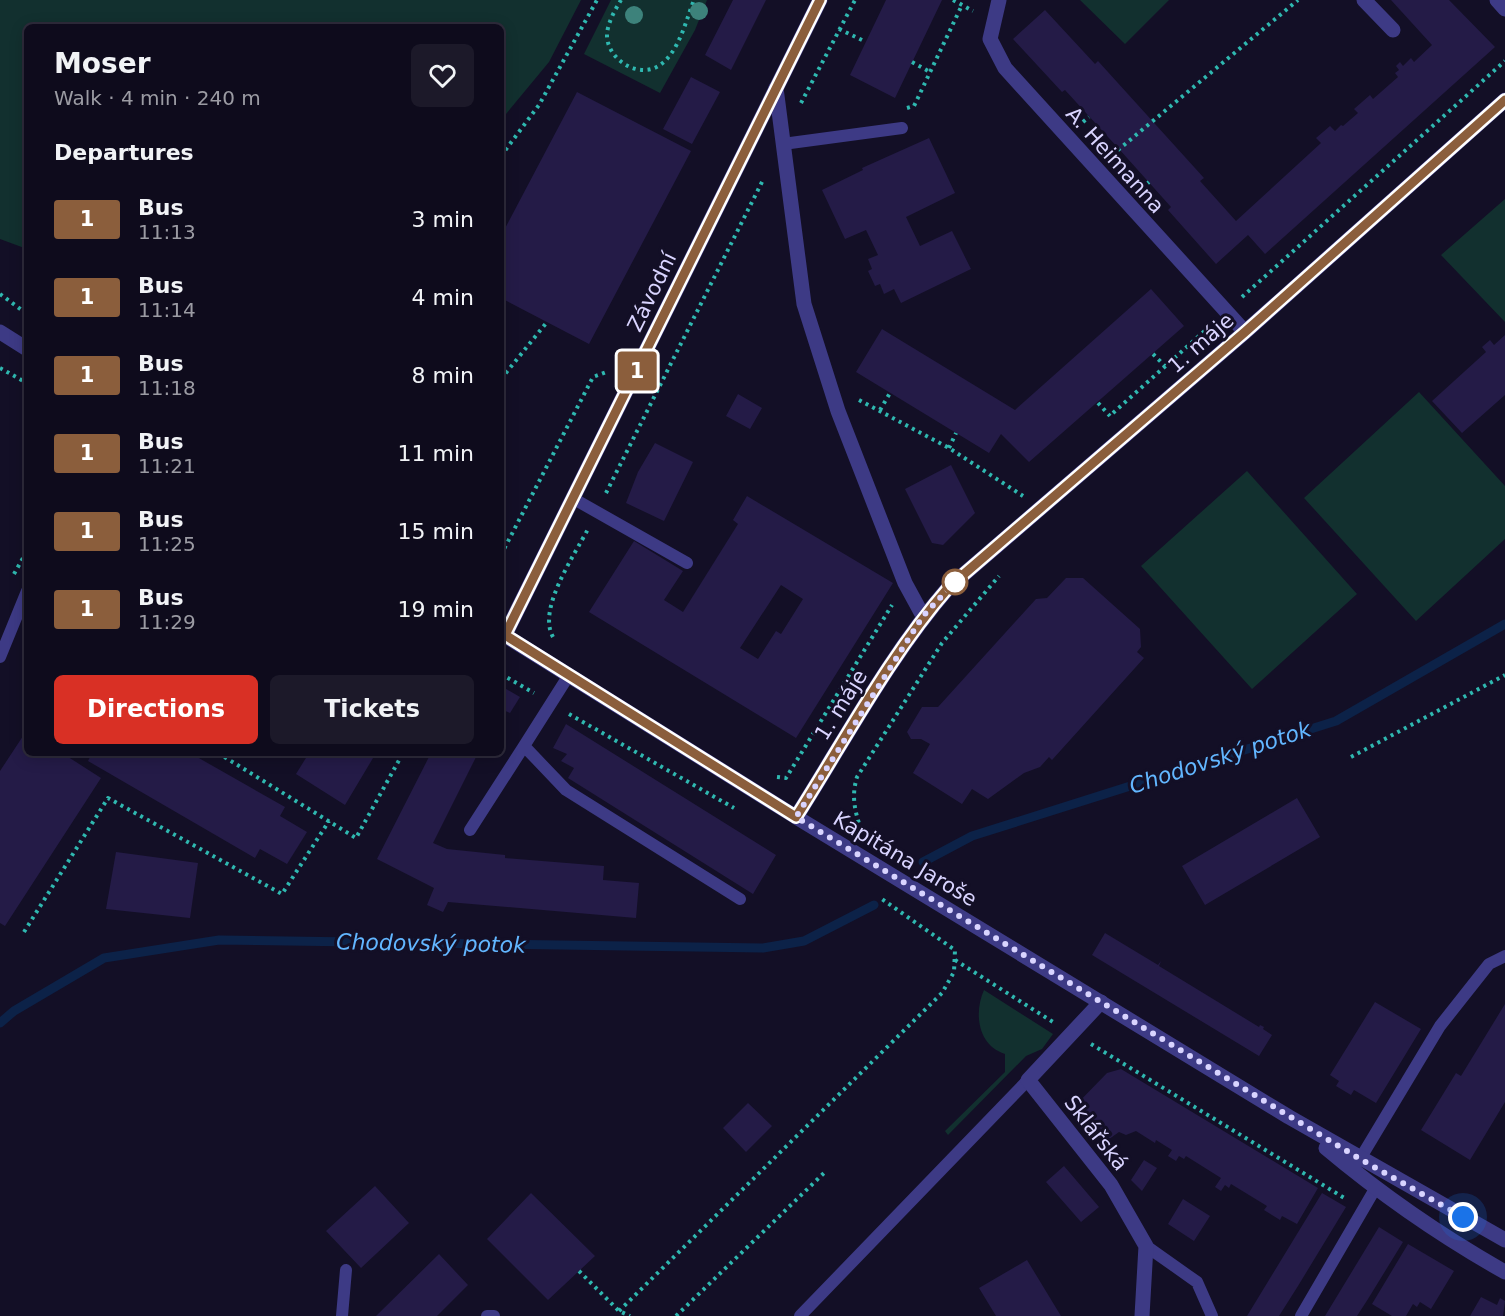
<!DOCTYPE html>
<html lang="en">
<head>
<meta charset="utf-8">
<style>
  body { margin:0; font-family:"DejaVu Sans",sans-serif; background:#1c1929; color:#f1f3f6; height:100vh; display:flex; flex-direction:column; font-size:22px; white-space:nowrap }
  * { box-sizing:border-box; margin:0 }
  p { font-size:20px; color:#9b9ba3 }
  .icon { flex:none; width:33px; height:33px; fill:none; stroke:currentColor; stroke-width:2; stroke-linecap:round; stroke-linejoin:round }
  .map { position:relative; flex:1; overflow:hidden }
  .side { position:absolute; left:24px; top:24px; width:480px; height:732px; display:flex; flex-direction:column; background:#0e0b1c; border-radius:9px; box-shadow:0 3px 15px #0003,0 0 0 2px #2e2b3b }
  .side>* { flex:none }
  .badge { padding:0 12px; border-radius:4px; font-size:21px; line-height:39px }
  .you { position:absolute; width:30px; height:30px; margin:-15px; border:4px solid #fff; border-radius:50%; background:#1a73e8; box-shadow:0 0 0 9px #1a73e833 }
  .map>.badge { position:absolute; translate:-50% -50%; box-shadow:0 0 0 3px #fff }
  h2 { padding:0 30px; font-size:22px; line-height:54px }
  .round { display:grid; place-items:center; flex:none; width:63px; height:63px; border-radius:9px; background:#1c1929 }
  .head { display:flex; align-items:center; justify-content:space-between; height:102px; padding:0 30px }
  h1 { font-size:28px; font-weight:800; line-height:45px }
  .primary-button { display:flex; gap:12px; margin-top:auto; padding:12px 30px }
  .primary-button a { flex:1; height:69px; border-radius:9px; background:#d93025; color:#fff; font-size:24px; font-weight:800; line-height:69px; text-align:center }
  .primary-button a+a { background:#1c1929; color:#f1f3f6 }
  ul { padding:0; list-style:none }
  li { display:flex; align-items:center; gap:18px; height:78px; padding:0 30px }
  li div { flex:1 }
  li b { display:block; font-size:22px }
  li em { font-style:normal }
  li .badge { min-width:66px; font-weight:700; text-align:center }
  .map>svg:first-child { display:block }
  .green { fill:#12302f }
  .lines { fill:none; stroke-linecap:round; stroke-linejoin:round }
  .stream { stroke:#0c2248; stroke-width:9 }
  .building { fill:#241b47; fill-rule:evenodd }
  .path { stroke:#2fb8b0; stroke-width:4; stroke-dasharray:3 4.5; stroke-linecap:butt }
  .service { stroke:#3d3a85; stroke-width:12 }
  .minor { stroke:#3d3a85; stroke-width:15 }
  .tertiary { stroke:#3d3a85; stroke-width:15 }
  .tree { fill:#3d827b }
  .line-casing { stroke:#fff; stroke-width:14 }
  .line { stroke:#8b5e3c; stroke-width:9 }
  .walk { stroke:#d9d4ff; stroke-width:6; stroke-dasharray:0 10.8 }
  .stop-dot { fill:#fff; stroke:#8b5e3c; stroke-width:3 }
  .labels { text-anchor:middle; stroke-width:6; stroke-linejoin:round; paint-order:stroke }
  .street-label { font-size:21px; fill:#d9d4ff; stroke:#130f26 }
  .water-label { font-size:22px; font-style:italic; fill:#62b6ff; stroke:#130f26 }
</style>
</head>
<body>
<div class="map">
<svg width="1505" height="1316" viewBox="0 0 1505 1316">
  <rect width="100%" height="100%" fill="#130f26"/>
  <path class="green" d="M0 0H581L549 62 501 120V27H27V249L0 239Z
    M611 0H707L695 30 660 93 584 54Z
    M1080 0H1169L1125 44Z
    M1505 199V322L1441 255Z
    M1419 392 1505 486V539L1416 621 1304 498Z
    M1247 471 1357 594 1252 689 1141 566Z
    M984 990 1053 1034 1042 1049 1026 1056 948 1135 945 1131 1005 1072V1054C977 1045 974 1012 984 990Z"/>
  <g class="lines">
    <path class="stream" d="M923 862 972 836 1336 721 1505 624
      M0 1023 14 1011 104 958 219 940 763 948 804 941 874 905"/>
  </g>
  <path class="building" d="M733 0H766L731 70 705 55Z
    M886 0H942L895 98 850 75Z
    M1391 0H1449L1495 47 1265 254 1248 235 1216 264 1168 210 1171 207 1119 149 1065 90 1062 92 1013 39 1045 10 1095 64 1098 61 1204 178 1200 181 1236 221 1321 143 1316 138 1330 126 1335 131 1341 125 1343 126 1358 113 1354 109 1370 95 1373 99 1398 77 1395 73 1399 70 1396 66 1400 62 1403 66 1411 58 1414 62 1432 45Z
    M691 77 720 92 692 144 663 129Z
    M577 92 691 151 589 344 501 298V236Z
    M929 138 955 193 906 217 920 246 952 231 971 269 901 303 894 289 884 294 880 284 875 286 868 271 872 269 868 259 878 255 866 230 845 239 822 190 863 170 862 168Z
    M1151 289 1184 326 1029 462 1001 434 989 453 856 372 882 329 1015 410Z
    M1505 335V395L1462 433 1432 401 1486 352 1482 347 1490 340 1494 345Z
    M738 394 762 408 750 429 726 416Z
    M655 443 693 462 664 521 626 503 638 472Z
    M951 465 975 513 943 545 932 543 905 489Z
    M747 496 893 583 796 738 589 612 634 541 683 571 664 600 683 612 738 524 733 520ZM781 585 803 599 781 634 776 631 758 659 740 648Z
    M1066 578H1083L1140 629 1141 647 1137 652 1144 658 1052 760 1049 757 1040 767 1024 773 988 799 972 789 962 804 913 773 930 744 921 739H911L907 732 922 707H938L1036 599 1047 598Z
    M501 686 520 697 510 713 501 709Z
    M566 724 776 855 753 894 568 778 574 768 561 761 567 754 553 748Z
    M27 730V753H62L101 778 5 926 0 923V771Z
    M92 753H190L285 807 280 816 307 832 287 864 260 849 255 858 88 761Z
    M309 753H376L345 805 296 774Z
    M431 753H478L433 843 447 849 505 855V858L604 866 603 880 639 883 636 918 448 902 443 912 427 905 434 888 377 859Z
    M1297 798 1320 837 1205 905 1182 866Z
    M116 852 198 863 190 918 106 909Z
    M1105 933 1158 965 1161 961 1159 966 1259 1027 1260 1025 1264 1027 1263 1029 1272 1035 1259 1056 1092 955Z
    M1375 1002 1421 1029 1376 1103 1354 1090 1351 1095 1336 1086 1339 1081 1330 1075Z
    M1505 1004V1102L1470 1160 1421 1130 1456 1073 1461 1076Z
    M1121 1069 1318 1188 1297 1224 1282 1216 1280 1220 1264 1210 1267 1206 1231 1184 1229 1188 1225 1185 1221 1191 1215 1187 1221 1178 1186 1156 1184 1159 1179 1156 1176 1161 1168 1156 1172 1150 1156 1140 1155 1143 1136 1131 1126 1135 1119 1132 1105 1142 1072 1109 1107 1073Z
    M748 1103 772 1126 746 1152 723 1128Z
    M1144 1160 1157 1168 1142 1191 1131 1180Z
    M1064 1166 1099 1207 1081 1222 1046 1182Z
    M375 1186 409 1223 361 1268 326 1231Z
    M531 1193 595 1256 548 1300 487 1239Z
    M1322 1193 1346 1207 1298 1286 1279 1316H1247Z
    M1183 1199 1210 1216 1194 1241 1168 1224Z
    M1379 1227 1403 1242 1368 1299 1357 1316H1325Z
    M1408 1244 1454 1271 1431 1309 1420 1302 1417 1307 1413 1304 1406 1316H1392L1372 1304Z
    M439 1254 468 1285 437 1316H376Z
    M1027 1260 1061 1316H996L979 1288Z
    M1481 1297 1497 1305 1500 1298 1505 1301 1503 1316H1470Z"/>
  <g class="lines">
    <path class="path" d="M621 0C615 10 608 22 607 34 606 59 639 80 660 65 679 52 686 20 694 0
      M953 0 973 11
      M839 29 866 42
      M912 62 930 72
      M801 103 855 0
      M907 108 914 106 962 5
      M1083 122 1089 117
      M1112 155 1298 0
      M501 156 539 105 597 0
      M1142 188 1149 182
      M0 294 27 314
      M1242 297 1505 61
      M1153 354 1165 366
      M0 368 27 383
      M501 379 547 322
      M859 400 949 448 1023 496
      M1098 403 1110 416
      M880 410 890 393
      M1113 413 1210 326
      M949 448 956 433
      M606 493 764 178
      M501 555 593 377 609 371
      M14 574 27 551
      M553 637C537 609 574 556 588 529
      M501 674 534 693
      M569 714 734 808
      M218 753 356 838 403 753
      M1351 757 1505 675
      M777 777 786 778 892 605
      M861 830C855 811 851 797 857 777L942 643 999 576
      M24 932 108 798 282 894 329 821
      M955 960 1053 1022
      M1091 1044 1346 1199
      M579 1271 619 1311 630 1316
      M619 1311 942 993 954 972 955 950 879 897
      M676 1316 824 1173"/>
    <path class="service" d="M783 144 902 128
      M574 499 687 563
      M0 657 27 591
      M569 675 524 746 566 790 740 899
      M470 830 524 746
      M1360 1159 1440 1026 1489 964 1505 956
      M1146 1246 1197 1282 1212 1316
      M342 1316 346 1270
      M487 1316H494
      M800 1316 1028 1080
      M1301 1316 1375 1189"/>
    <path class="minor" d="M999 0 990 39 1005 68 1245 332
      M1364 0 1393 30
      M1497 0 1505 9
      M776 88 804 304 838 411 905 583 923 616
      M796 817C845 740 889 656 949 587L1245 332 1505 100
      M1101 1002 1028 1080 1111 1185 1146 1246 1142 1316"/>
    <path class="tertiary" d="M0 332 27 349
      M501 633 796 817 1289 1117 1505 1240
      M505 635 820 0
      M1326 1148C1382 1195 1441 1236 1505 1272"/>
  </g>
  <g class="tree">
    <circle cx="699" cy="11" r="9"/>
    <circle cx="634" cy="15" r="9"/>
  </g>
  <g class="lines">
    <defs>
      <path id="line" d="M820 0 505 635 796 817C845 740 889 656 949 587L1245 332 1505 100"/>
    </defs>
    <use href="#line" class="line-casing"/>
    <use href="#line" class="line"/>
    <path class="walk" d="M955 582 923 616 796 817 1360 1159 1463 1217"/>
  </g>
  <circle class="stop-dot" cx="955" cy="582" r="12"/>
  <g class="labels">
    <g class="street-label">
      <text transform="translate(1115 160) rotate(48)" y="7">A. Heimanna</text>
      <text transform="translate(652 292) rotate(-64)" y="7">Závodní</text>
      <text transform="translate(1201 343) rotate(-41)" y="7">1. máje</text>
      <text transform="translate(841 705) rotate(-58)" y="7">1. máje</text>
      <text transform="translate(905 859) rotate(31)" y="7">Kapitána Jaroše</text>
      <text transform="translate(1096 1133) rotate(52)" y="7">Sklářská</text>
    </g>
    <g class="water-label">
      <text transform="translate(1220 757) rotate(-18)" y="8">Chodovský potok</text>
      <text transform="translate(431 943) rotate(1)" y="8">Chodovský potok</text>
    </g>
  </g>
</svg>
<div class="you" style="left:1463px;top:1217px"></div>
<b class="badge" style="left:637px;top:371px;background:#8b5e3c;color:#fff">1</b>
<section class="side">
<div class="head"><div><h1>Moser</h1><p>Walk · 4 min · 240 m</p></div><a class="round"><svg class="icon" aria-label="heart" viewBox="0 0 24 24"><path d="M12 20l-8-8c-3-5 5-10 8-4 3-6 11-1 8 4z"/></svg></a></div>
<h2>Departures</h2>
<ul>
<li><span class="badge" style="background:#8b5e3c;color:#fff">1</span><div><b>Bus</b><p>11:13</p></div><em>3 min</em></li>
<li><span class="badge" style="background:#8b5e3c;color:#fff">1</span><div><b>Bus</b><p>11:14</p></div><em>4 min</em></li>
<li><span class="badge" style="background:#8b5e3c;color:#fff">1</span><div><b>Bus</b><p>11:18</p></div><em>8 min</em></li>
<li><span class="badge" style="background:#8b5e3c;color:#fff">1</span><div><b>Bus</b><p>11:21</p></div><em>11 min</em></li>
<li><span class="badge" style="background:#8b5e3c;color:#fff">1</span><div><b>Bus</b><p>11:25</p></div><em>15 min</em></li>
<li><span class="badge" style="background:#8b5e3c;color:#fff">1</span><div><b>Bus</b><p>11:29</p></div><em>19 min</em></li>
</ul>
<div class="primary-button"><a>Directions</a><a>Tickets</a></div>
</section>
</div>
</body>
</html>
